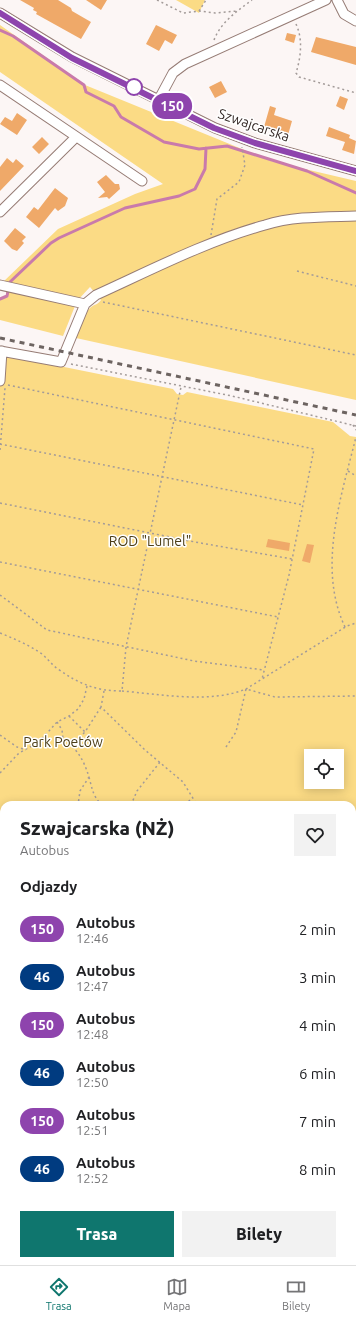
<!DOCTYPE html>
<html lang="pl">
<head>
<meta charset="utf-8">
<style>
  body { margin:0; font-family:Ubuntu,sans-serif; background:#f2f2f2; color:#202124; height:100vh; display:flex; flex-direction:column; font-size:15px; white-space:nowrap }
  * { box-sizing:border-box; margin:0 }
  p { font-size:13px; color:#757577 }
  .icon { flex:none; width:22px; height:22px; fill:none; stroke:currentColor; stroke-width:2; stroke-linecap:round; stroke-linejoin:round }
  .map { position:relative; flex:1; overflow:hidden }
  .panel { position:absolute; left:0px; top:801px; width:356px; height:464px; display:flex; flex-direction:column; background:#fff; border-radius:12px 12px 0 0; box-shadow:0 2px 10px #0003 }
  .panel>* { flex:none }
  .badge { padding:0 8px; border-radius:13px; font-size:14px; line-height:26px }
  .tools { position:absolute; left:304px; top:749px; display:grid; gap:8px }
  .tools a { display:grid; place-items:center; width:40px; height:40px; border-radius:0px; background:#fff; box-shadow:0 2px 10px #0003; font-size:20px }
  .map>.badge { position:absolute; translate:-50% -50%; box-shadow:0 0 0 2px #fff }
  h2 { padding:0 20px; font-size:15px; line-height:36px }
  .round { display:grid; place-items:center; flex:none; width:42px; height:42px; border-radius:0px; background:#f2f2f2 }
  .headline { display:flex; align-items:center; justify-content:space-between; height:68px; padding:0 20px }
  h1 { font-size:19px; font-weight:800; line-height:30px }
  .button { display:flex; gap:8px; margin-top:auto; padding:8px 20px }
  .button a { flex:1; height:46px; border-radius:0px; background:#0f766e; color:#fff; font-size:16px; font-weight:800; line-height:46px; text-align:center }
  .button a+a { background:#f2f2f2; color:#202124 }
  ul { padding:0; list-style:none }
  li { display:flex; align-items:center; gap:12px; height:48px; padding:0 20px }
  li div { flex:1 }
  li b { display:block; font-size:15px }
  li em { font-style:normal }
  li .badge { min-width:44px; font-weight:700; text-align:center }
  .dock { display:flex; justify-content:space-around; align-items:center; height:56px; border-top:1px solid #e0e0e0; background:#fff; font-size:11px; color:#757577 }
  .dock a { display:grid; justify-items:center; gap:2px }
  .dock .on { color:#0f766e }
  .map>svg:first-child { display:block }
  .green { fill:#fbdb85; fill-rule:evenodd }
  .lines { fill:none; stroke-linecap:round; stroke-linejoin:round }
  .stream { stroke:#c97aab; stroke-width:3 }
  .building { fill:#efa969 }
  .street-casing { stroke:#967c75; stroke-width:11 }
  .path { stroke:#a39b99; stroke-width:1.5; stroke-dasharray:2 3; stroke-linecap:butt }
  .street { stroke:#fff; stroke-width:9 }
  .rail { stroke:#6d6461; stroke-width:3; stroke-dasharray:5 5; stroke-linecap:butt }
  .line-casing { stroke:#fff; stroke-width:9 }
  .line { stroke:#8e44ad; stroke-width:6 }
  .stop-dot { fill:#fff; stroke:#8e44ad; stroke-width:2 }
  .labels { text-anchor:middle; stroke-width:3; stroke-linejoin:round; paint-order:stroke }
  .street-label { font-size:14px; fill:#352a27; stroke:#fff }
  .park-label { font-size:14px; fill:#4c3e17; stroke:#fff }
</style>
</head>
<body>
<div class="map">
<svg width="356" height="1265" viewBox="0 0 356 1265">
  <rect width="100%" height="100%" fill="#fcf6f5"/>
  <path class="green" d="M176 0H205L199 13Z
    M0 25 85 85 271 161 356 181V400L76 338C80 329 83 314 90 308 94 304 98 305 101 300L90 287 77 301 63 336 0 320V299L8 297 2 283 58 229 135 194 163 184 0 72Z
    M0 354 173 389 177 394 183 395 187 392 333 422 350 436 356 437V1265H0V850L4 859V1261H352V805H4V831L0 838ZM311 756H337V782H311Z"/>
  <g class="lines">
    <path class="stream" d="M0 30 13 36 84 85 86 92 114 106 121 117 164 142 199 149 227 146 307 171 356 193
      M0 299 7 296 10 282 51 243 59 238 125 208 179 196 195 189 205 169 206 148"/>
  </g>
  <path class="building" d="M20 0H58L71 8 72 11 91 22 81 39 36 14 37 12 33 10 34 8Z
    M86 0H107L101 10Z
    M156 25 177 35 172 44 165 40 159 51 146 44Z
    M287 33 296 35 294 43 285 40Z
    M316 37 356 47V65L311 52Z
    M221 81 227 92 215 98 209 87Z
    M340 96 348 99 344 110 336 106Z
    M270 106 276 108 274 115 292 121 288 135 264 127Z
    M17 113 27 120 17 135 0 124 5 117 12 121Z
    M329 127 350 135 349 138 356 141 354 154 342 150 345 142 326 136Z
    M42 137 49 144 39 154 32 147Z
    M7 158 13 163 16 159 24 166 0 191V167Z
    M106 175 115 184H119L120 189 109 199 107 197 98 198 105 192 97 182Z
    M55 188 68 198 65 206 58 211 55 208 39 228 26 217 34 207 38 210Z
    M15 228 26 237 22 241 24 243 17 251 12 249 4 241Z
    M268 539 290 543 289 551 266 547Z
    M307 544 314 545 310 563 302 561Z"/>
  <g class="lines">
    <defs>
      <path id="street" d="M337 0 344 14 356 21
        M0 13 72 57 215 128 255 143 356 171
        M0 85 142 181
        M159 99 173 73 185 64 326 0
        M0 212 76 137
        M0 285 85 304
        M0 351 61 362 85 304 96 295C151 270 207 241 265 225 294 216 326 217 356 216
        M0 381 2 351"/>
    </defs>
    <use href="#street" class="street-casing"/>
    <path class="path" d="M157 0 183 13 199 11 215 13 237 11
      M199 11 206 0
      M296 24C303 39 301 57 296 73L299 77 356 93
      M214 40C221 22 237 11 252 0
      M211 235 217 199 239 182 245 165 242 147
      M297 271 356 286
      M103 302 356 355
      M71 364 232 396 356 426
      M8 385 314 449 289 575 262 679
      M353 425 356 430
      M0 444 303 505
      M0 450 5 388
      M348 471 356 476
      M0 503 195 542 292 559
      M0 562 278 617
      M0 595 47 630 194 661 264 670
      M345 627C317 568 341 497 356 437
      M0 633C15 639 29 645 42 654 48 659 52 665 58 669 79 684 96 691 122 691L126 647 181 387
      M104 691 101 707 145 750 183 782 197 805
      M122 691C159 694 210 704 246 689L347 626 356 623
      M69 716 85 732
      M57 722 62 730 63 738C78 751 83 758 89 777L80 791 78 805
      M0 735 17 747 26 750
      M72 744 85 732 101 707
      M226 747 236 732 246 689 275 697 356 696
      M0 773 19 753 39 742 57 722 69 716 78 709 84 699 87 686
      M89 777C92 788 93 797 102 805
      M131 805 137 791 160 762
      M185 805 193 797
      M0 823H2
      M0 882 4 885
      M0 908 4 913
      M352 911 356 908
      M0 986 4 1001
      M352 1003 356 1006
      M352 1009H356
      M4 1011C1 1021 0 1035 4 1044
      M0 1022 4 1020
      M352 1023 356 1015
      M352 1071 356 1080
      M352 1107 356 1095
      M0 1143H4
      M0 1217 4 1215
      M352 1217 356 1218
      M108 1261 114 1263
      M153 1261H165
      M235 1261 241 1265
      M13 1265 24 1261
      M107 1265 136 1263 139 1261"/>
    <use href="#street" class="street"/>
    <path class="rail" d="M0 338 356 415"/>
  </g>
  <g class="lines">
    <defs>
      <path id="line" d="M0 13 72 58 214 128 255 143 356 171"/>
    </defs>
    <use href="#line" class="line-casing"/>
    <use href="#line" class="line"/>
  </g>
  <circle class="stop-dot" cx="134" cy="87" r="8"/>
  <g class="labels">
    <g class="street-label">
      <text transform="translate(254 125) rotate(19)" y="5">Szwajcarska</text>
    </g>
    <g class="park-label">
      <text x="150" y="546">ROD "Lumel"</text>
      <text x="63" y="747">Park Poetów</text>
    </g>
  </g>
</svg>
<div class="tools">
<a><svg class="icon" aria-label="locate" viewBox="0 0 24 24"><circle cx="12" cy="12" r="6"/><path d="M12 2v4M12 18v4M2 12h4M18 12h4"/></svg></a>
</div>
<b class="badge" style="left:172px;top:106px;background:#8e44ad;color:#fff">150</b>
<section class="panel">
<div class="headline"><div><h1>Szwajcarska (NŻ)</h1><p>Autobus</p></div><a class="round"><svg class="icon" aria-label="heart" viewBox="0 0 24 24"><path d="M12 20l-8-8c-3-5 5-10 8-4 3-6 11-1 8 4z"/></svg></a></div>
<h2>Odjazdy</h2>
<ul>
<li><span class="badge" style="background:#8e44ad;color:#fff">150</span><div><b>Autobus</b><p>12:46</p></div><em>2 min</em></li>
<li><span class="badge" style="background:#003b80;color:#fff">46</span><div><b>Autobus</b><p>12:47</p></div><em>3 min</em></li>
<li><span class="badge" style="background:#8e44ad;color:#fff">150</span><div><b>Autobus</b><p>12:48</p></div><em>4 min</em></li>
<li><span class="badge" style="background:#003b80;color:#fff">46</span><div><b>Autobus</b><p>12:50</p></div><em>6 min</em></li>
<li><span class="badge" style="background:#8e44ad;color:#fff">150</span><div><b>Autobus</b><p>12:51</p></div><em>7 min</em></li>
<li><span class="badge" style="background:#003b80;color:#fff">46</span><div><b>Autobus</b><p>12:52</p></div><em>8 min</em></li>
</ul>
<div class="button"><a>Trasa</a><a>Bilety</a></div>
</section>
</div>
<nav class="dock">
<a class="on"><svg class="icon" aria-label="directions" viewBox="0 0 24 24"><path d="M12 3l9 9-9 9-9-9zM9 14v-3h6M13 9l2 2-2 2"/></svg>Trasa</a>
<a><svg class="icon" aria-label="map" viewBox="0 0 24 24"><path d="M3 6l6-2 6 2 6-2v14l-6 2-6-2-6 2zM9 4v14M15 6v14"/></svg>Mapa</a>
<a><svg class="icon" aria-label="tickets" viewBox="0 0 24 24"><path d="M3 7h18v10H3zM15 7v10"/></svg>Bilety</a>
</nav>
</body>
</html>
